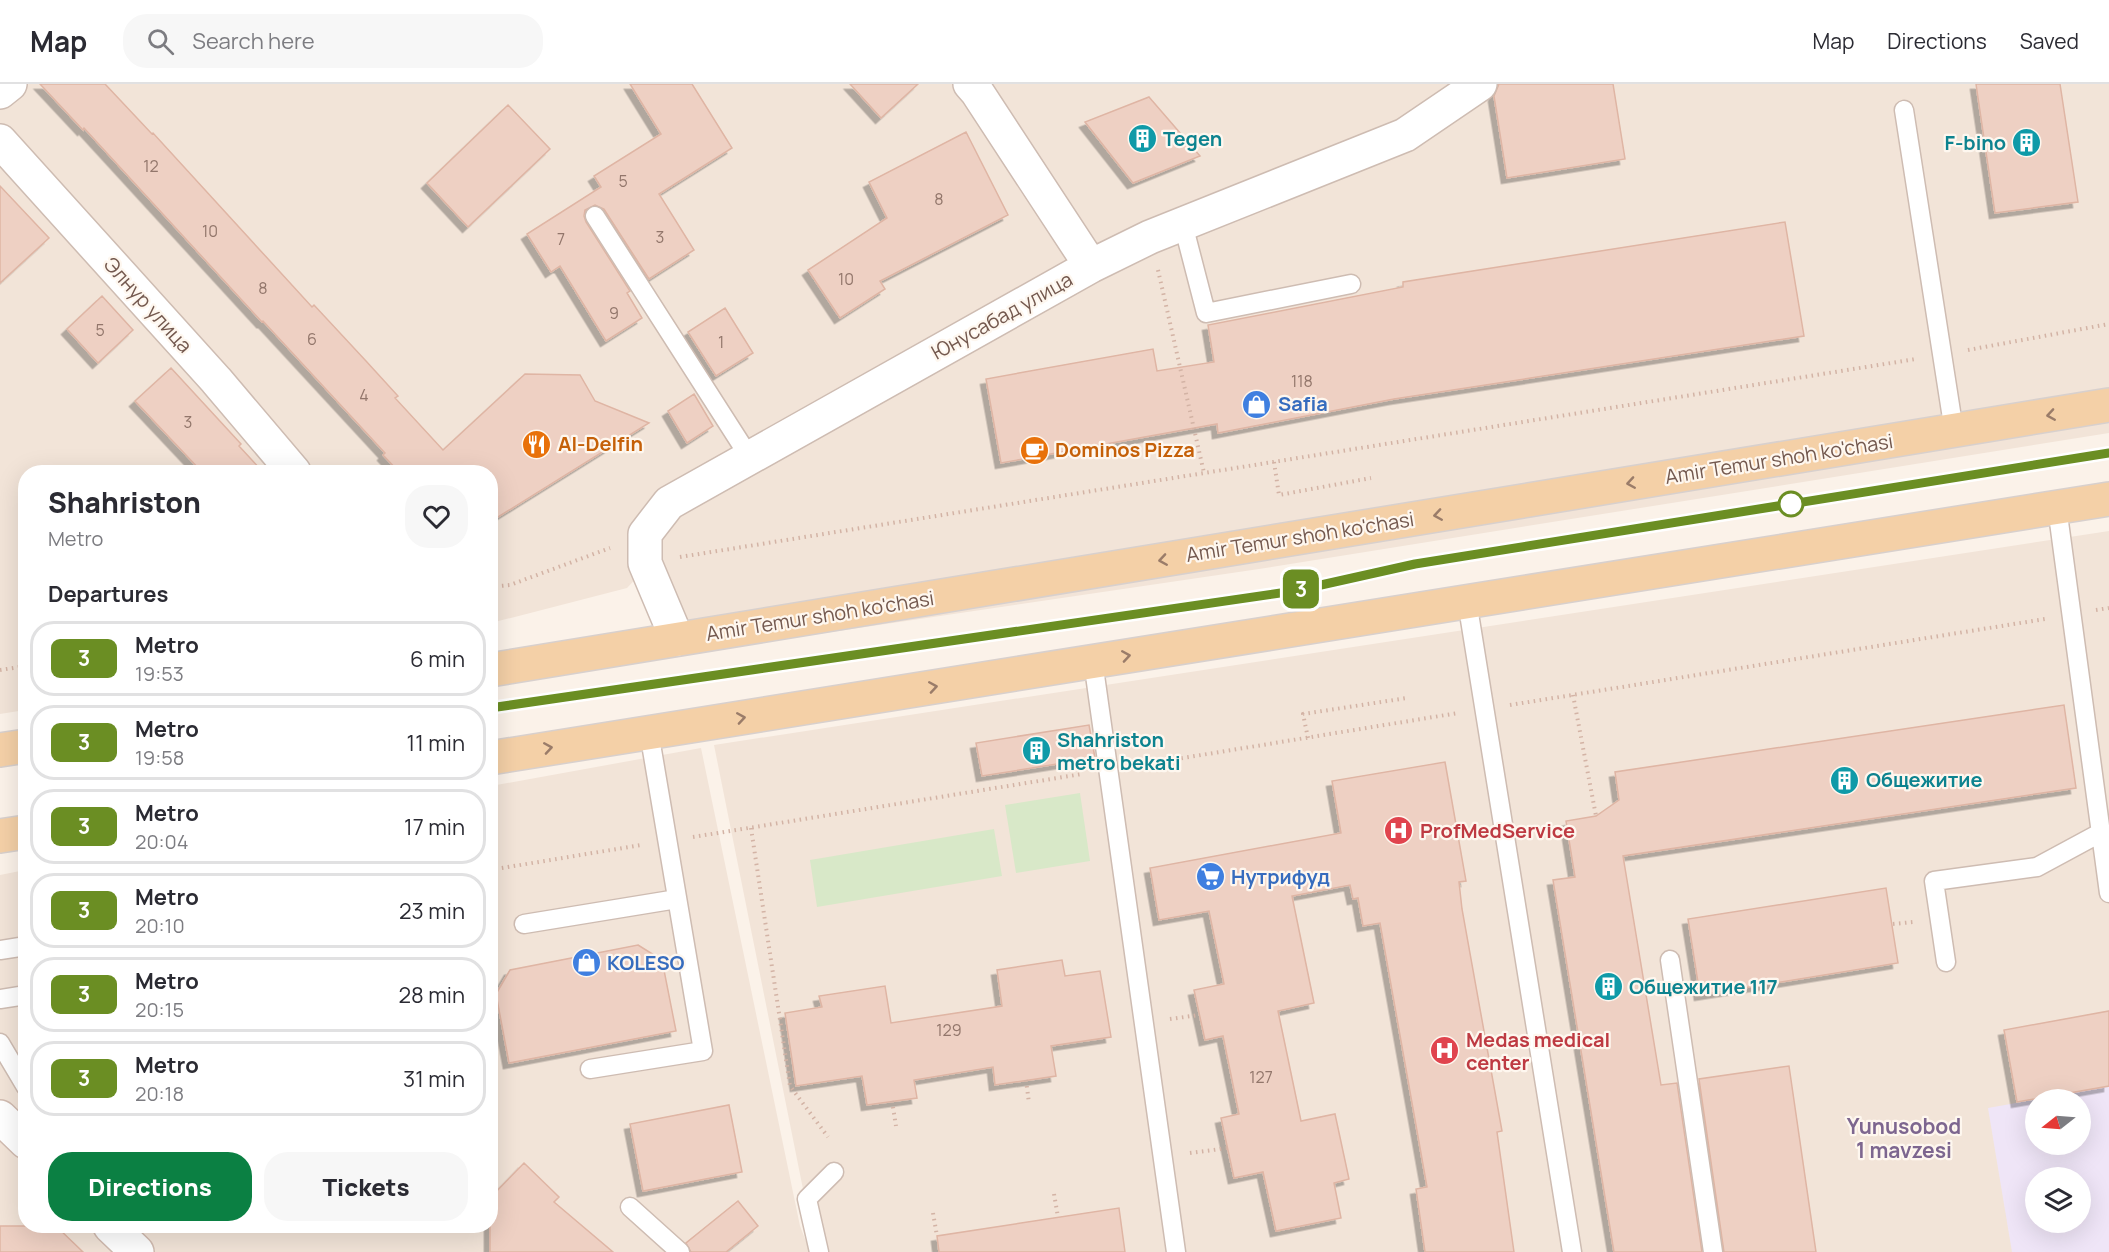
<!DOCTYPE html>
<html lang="en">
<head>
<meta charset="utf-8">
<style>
  body { margin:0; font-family:Manrope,sans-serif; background:#f7f7f7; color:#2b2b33; height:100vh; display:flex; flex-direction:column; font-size:22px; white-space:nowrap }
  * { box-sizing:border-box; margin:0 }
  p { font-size:20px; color:#7c7c81 }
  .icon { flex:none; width:33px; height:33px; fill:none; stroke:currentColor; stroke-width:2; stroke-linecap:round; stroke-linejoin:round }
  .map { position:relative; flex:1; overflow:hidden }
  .drawer { position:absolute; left:18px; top:381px; width:480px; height:768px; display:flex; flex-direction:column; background:#fff; border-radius:24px; box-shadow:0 6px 24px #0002 }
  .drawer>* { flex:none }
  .badge { padding:0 12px; border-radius:9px; font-size:21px; line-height:39px }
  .needle { width:39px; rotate:253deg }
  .tools { position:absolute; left:2025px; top:1005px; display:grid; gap:12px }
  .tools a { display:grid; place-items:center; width:66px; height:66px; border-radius:50%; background:#fff; box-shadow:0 6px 24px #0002; font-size:30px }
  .map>.badge { position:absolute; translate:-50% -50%; box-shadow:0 0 0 3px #fff }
  h2 { padding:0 30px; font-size:22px; line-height:54px }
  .round { display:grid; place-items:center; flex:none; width:63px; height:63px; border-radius:24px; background:#f7f7f7 }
  .head { display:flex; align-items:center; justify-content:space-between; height:102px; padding:0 30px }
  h1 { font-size:28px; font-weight:800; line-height:45px }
  .action { display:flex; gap:12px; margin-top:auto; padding:12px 30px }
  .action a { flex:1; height:69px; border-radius:24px; background:#0b8043; color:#fff; font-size:24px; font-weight:800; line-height:69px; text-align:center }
  .action a+a { background:#f7f7f7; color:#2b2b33 }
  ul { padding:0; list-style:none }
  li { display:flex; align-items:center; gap:18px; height:75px; margin:0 12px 9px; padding:0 18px; border:3px solid #e1e1e2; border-radius:24px }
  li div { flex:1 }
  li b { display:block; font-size:22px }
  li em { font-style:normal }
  li .badge { min-width:66px; font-weight:700; text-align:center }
  header { display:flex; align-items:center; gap:36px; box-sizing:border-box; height:84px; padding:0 30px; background:#fff; border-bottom:2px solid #e1e1e2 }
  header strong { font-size:28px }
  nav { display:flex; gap:33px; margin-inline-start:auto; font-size:21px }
  .search { width:420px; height:54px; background:#f7f7f7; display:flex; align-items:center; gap:15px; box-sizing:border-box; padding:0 21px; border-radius:24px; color:#7c7c81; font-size:22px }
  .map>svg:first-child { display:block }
  .residential { fill:#f2e4d8; fill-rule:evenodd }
  .education { fill:#efe5f7; fill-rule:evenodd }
  .green { fill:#d8e8c8 }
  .building { fill:#eed0c3; stroke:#dfb5a4; stroke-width:1.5; filter:url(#shadow) }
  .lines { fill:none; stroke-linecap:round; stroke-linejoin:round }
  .lane-casing { stroke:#cebcb2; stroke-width:21 }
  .street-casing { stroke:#cebcb2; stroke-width:36 }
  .secondary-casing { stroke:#d1bbb0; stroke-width:36 }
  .primary-casing { stroke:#d8d0cd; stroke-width:36 }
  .path { stroke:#d3b3a5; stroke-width:4; stroke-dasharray:1.5 4.5; stroke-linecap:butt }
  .lane { stroke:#fff; stroke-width:18 }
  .street { stroke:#fff; stroke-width:33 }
  .secondary { stroke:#fff; stroke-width:33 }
  .primary { stroke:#f4d0a7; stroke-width:33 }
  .oneway { stroke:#9a7c69 }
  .line-casing { stroke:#fff; stroke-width:14 }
  .line { stroke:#6b8e23; stroke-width:9 }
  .stop-dot { fill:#fff; stroke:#6b8e23; stroke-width:3 }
  .labels { text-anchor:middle; stroke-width:4.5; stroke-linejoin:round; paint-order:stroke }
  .number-label { font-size:16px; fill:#92766b }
  .culture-label { font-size:20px; font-weight:bold; fill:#0d838f; stroke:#fef7ef; text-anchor:start }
  .street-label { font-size:20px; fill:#73584e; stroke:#fef7ef }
  .shop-label { font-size:20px; font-weight:bold; fill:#366cbe; stroke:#fef7ef; text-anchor:start }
  .food-label { font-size:20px; font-weight:bold; fill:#c56008; stroke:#fef7ef; text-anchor:start }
  .health-label { font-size:20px; font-weight:bold; fill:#be3a42; stroke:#fef7ef; text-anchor:start }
  .neighbourhood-label { font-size:21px; font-weight:bold; fill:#7d668f; stroke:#fef7ef }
</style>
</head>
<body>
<header>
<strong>Map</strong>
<div class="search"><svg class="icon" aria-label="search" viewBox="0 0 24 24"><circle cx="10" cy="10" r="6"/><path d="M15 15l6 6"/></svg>Search here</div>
<nav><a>Map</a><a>Directions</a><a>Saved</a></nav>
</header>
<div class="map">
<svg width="2109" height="1168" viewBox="0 0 2109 1168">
  <defs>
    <filter id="shadow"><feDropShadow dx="-5.5" dy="5.5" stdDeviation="0" flood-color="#0004"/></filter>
  </defs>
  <rect width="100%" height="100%" fill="#fbf2e9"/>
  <path class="residential" d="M0 0H2109V349L1259 485 676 571 642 488 627 504 491 539 490 388H26L25 626 0 630Z
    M2109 447V1168H820L810 1140 714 661ZM2036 1016H2080V1060H2036ZM2036 1094H2080V1138H2036Z
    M701 664 800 1142 810 1168H0V791L25 786 26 1142H490L491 702Z"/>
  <path class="education" d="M2109 1002V1168H2012L1988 1024ZM2036 1016H2080V1060H2036ZM2036 1094H2080V1138H2036Z"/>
  <path class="green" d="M1080 709 1090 777 1016 789 1005 721Z
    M994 745 1002 792 817 823 810 776Z"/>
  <path class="building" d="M40 0H105L152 50 153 49 312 223 314 221 366 277 398 312 395 314 443 366 525 290 580 291 595 317 649 339 490 438V388H399L383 371 385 369 263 237 262 238 84 44 83 46Z
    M630 0H692L732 64 659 110 694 166 649 195 604 125 595 121 585 126 584 132 586 138 630 207 627 209 642 234 606 257 560 182 551 188 527 150 601 103 594 92 661 50Z
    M850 0H918L881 34Z
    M1499 0H1613L1625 75 1507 94 1494 12Z
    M1976 0H2060L2078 118 1995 129Z
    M1149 13 1200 72 1133 99 1085 38Z
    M508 21 550 65 468 143 427 99Z
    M966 48 1008 131 880 197 885 205 840 234 808 186 887 134 869 98Z
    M0 102 49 154 0 199Z
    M1785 138 1804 252 1394 315 1218 349 1217 340 1001 379 986 295 1153 265 1157 287 1214 278 1208 241 1403 203V198Z
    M102 212 133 246 98 279 67 245Z
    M725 224 753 269 716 292 688 248Z
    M171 284 241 360 239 362 263 388H202L135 317Z
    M694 310 713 342 687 359 668 327Z
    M2064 621 2076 704 1623 772 1661 1001 1677 999 1702 1168H1614L1553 796 1575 793 1566 737 1596 732 1619 716 1615 688Z
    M1089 641 1095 674 982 692 976 659Z
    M1445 678 1466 797 1459 798 1462 825 1502 1047 1497 1048 1514 1168H1425L1416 1105 1427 1103 1380 839 1363 842 1358 814 1353 815 1350 801 1292 812 1314 919 1278 927 1301 1037 1335 1030 1349 1095 1334 1099 1341 1134 1276 1147 1263 1088 1234 1094 1221 1034 1239 1030 1223 952 1205 956 1194 906 1224 900 1209 827 1159 836 1150 784 1341 749 1332 697Z
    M1886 804 1898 879 1700 911 1688 835Z
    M638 861 662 876 676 947 509 979 496 910 510 886Z
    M1062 876 1065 892 1100 887 1111 953 1051 962 1056 992 995 1001 993 983 914 996 917 1014 867 1021 862 992 796 1002 785 929 822 923 819 912 885 902 891 939 1002 922 997 886Z
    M2109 927V1002L2017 1018 2004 946Z
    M1789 982 1816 1168H1724L1699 995Z
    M729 1021 742 1088 643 1107 630 1040Z
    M524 1079 559 1113 554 1118 613 1168H490V1114Z
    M738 1117 758 1142 726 1168H691L686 1159Z
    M1119 1124 1125 1168H939L937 1152Z
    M0 1142H56L83 1168H0Z"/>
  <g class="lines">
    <defs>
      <path id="lane" d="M1904 26 1954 347
        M595 132 750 374
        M1183 140 1206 229 1351 200
        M2057 423 2109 809
        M1467 517 1572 1168
        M1093 577 1176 1168
        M524 840 677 815
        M0 866 26 862
        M1670 876 1713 1168
        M1946 878 1934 797 2037 783 2100 749
        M0 915 26 911
        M0 959 26 1003
        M590 985 703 967 649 648
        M630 1123 680 1168
        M819 1168 807 1115 834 1088"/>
      <path id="street" d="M970 0 977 8 1091 182
        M0 8 10 0
        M0 57 216 296 294 388
        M677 555 645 479V450L669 419 1091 182 1150 153 1405 51 1480 0"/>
      <path id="secondary" d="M0 1033 26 1058
        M110 1142 137 1168"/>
      <path id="primary" d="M490 586 2109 321
        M0 666 26 662
        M490 674 2109 415
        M0 752 26 748"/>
    </defs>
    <use href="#lane" class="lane-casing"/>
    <use href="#street" class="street-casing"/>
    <use href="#secondary" class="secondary-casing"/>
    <use href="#primary" class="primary-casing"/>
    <path class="path" d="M1158 186 1204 389
      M1968 266 2109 240
      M1274 378 1279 411 1371 394
      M680 473 1916 275
      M490 503 510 501 610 464
      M2096 526 2109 524
      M0 586 26 582
      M1573 611 1596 732
      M1510 621 2045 535
      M1308 654 1303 630 1407 614
      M1134 682 1458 629
      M751 744 790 1002 828 1053
      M693 753 1082 690
      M490 786 641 761
      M1893 840 1913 838
      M1170 935 1199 931
      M1026 996 1029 1019
      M892 1017 896 1042
      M1190 1069 1228 1064
      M1054 1110 1058 1133
      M933 1129 937 1152"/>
    <use href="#lane" class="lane"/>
    <use href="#street" class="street"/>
    <use href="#secondary" class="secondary"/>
    <use href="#primary" class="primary"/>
  </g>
  <defs><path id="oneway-chevron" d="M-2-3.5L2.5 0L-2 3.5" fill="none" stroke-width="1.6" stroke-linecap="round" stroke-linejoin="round" transform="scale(1.5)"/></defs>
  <g class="oneway">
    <use href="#oneway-chevron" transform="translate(2051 331) rotate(171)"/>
    <use href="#oneway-chevron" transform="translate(1631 399) rotate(171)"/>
    <use href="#oneway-chevron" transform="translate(1438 431) rotate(171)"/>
    <use href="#oneway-chevron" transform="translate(1163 476) rotate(171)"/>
    <use href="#oneway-chevron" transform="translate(1126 572) rotate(-9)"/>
    <use href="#oneway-chevron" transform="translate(933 603) rotate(-9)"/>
    <use href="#oneway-chevron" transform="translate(741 634) rotate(-9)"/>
    <use href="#oneway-chevron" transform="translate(548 664) rotate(-9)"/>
  </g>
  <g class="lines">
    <defs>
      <path id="line" d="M490 624 1294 507 1415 480 2109 369"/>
    </defs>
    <use href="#line" class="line-casing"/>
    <use href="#line" class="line"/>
  </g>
  <defs>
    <symbol id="building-disc" viewBox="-11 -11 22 22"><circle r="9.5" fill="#0f9aa8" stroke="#fef7ef"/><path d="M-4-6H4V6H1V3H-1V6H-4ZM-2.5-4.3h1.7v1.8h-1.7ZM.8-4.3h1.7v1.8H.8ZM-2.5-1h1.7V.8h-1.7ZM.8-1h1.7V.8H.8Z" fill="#fff"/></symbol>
    <symbol id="shop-disc" viewBox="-11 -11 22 22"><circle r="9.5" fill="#3f7fe0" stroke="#fef7ef"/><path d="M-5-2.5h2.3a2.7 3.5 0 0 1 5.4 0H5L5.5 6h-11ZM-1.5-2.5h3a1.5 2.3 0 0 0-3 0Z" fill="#fff"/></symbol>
    <symbol id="restaurant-disc" viewBox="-11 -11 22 22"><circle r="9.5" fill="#e8710a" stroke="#fef7ef"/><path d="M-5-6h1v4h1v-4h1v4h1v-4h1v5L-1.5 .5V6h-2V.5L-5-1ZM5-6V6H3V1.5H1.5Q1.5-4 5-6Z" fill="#fff"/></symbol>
    <symbol id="cafe-disc" viewBox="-11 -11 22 22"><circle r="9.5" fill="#e8710a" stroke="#fef7ef"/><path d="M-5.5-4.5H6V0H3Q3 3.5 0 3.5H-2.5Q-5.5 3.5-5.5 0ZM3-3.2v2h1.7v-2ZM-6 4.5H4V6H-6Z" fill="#fff"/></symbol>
    <symbol id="hospital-disc" viewBox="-11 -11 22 22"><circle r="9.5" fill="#e0444e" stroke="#fef7ef"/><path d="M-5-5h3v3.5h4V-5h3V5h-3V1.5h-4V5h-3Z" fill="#fff"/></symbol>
    <symbol id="supermarket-disc" viewBox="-11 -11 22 22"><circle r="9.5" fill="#3f7fe0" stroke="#fef7ef"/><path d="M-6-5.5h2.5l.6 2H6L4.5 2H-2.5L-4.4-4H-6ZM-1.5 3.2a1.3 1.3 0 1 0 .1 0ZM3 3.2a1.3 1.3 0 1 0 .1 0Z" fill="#fff"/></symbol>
  </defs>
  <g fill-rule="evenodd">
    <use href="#building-disc" x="1126" y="38" width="33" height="33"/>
    <use href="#building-disc" x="2010" y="42" width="33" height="33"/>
    <use href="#shop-disc" x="1240" y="304" width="33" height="33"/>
    <use href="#restaurant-disc" x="520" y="344" width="33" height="33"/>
    <use href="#cafe-disc" x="1018" y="350" width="33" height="33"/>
    <use href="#building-disc" x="1020" y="650" width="33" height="33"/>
    <use href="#building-disc" x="1828" y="680" width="33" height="33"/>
    <use href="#hospital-disc" x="1382" y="730" width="33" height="33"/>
    <use href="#supermarket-disc" x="1194" y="776" width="33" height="33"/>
    <use href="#shop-disc" x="570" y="862" width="33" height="33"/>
    <use href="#building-disc" x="1592" y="886" width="33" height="33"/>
    <use href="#hospital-disc" x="1428" y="950" width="33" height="33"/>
  </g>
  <circle class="stop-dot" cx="1791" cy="420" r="12"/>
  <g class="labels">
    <g class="number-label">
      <text x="151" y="88">12</text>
      <text x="623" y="103">5</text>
      <text x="939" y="121">8</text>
      <text x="210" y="153">10</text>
      <text x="660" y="159">3</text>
      <text x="561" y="161">7</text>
      <text x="846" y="201">10</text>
      <text x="263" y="210">8</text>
      <text x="614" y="235">9</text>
      <text x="100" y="252">5</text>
      <text x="312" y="261">6</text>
      <text x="721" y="264">1</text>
      <text x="1302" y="303">118</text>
      <text x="364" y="317">4</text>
      <text x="188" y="344">3</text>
      <text x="949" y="952">129</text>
      <text x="1261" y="999">127</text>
    </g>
    <g class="culture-label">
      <text x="1163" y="62">Tegen</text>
      <text x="2006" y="66" text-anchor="end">F-bino</text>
      <text x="1057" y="663">Shahriston<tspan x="1057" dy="23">metro bekati</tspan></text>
      <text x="1866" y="703">Общежитие</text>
      <text x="1629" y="910">Общежитие 117</text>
    </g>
    <g class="street-label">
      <text transform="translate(148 221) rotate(48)" y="7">Элнур улица</text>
      <text transform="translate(1002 232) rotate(-29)" y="7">Юнусабад улица</text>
      <text transform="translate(1779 375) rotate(-9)" y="7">Amir Temur shoh ko'chasi</text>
      <text transform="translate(1300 453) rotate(-9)" y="7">Amir Temur shoh ko'chasi</text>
      <text transform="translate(820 532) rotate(-9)" y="7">Amir Temur shoh ko'chasi</text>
    </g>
    <g class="shop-label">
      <text x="1278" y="327">Safia</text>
      <text x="1231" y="800">Нутрифуд</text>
      <text x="607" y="886">KOLESO</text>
    </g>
    <g class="food-label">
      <text x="558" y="367">Al-Delfin</text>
      <text x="1055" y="373">Dominos Pizza</text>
    </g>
    <g class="health-label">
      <text x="1420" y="754">ProfMedService</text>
      <text x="1466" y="963">Medas medical<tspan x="1466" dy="23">center</tspan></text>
    </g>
    <g class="neighbourhood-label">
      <text x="1904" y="1050">Yunusobod<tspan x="1904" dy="24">1 mavzesi</tspan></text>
    </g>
  </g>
</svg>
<div class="tools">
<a><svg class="needle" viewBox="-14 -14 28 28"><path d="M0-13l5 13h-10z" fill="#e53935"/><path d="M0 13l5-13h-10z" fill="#7c7c81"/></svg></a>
<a><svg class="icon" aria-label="layers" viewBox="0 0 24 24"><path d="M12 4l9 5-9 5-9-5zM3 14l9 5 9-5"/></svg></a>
</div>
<b class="badge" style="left:1301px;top:505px;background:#6b8e23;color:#fff">3</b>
<section class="drawer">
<div class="head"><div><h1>Shahriston</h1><p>Metro</p></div><a class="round"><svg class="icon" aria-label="heart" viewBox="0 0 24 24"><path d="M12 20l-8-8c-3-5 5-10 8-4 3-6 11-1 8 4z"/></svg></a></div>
<h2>Departures</h2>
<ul>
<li><span class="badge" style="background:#6b8e23;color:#fff">3</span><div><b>Metro</b><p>19:53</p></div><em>6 min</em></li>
<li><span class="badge" style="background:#6b8e23;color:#fff">3</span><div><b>Metro</b><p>19:58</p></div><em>11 min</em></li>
<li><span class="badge" style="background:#6b8e23;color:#fff">3</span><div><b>Metro</b><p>20:04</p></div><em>17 min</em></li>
<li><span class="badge" style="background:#6b8e23;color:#fff">3</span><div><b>Metro</b><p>20:10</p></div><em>23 min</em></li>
<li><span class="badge" style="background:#6b8e23;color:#fff">3</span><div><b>Metro</b><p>20:15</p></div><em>28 min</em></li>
<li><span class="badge" style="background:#6b8e23;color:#fff">3</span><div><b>Metro</b><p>20:18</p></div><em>31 min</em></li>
</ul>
<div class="action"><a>Directions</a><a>Tickets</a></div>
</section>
</div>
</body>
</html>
